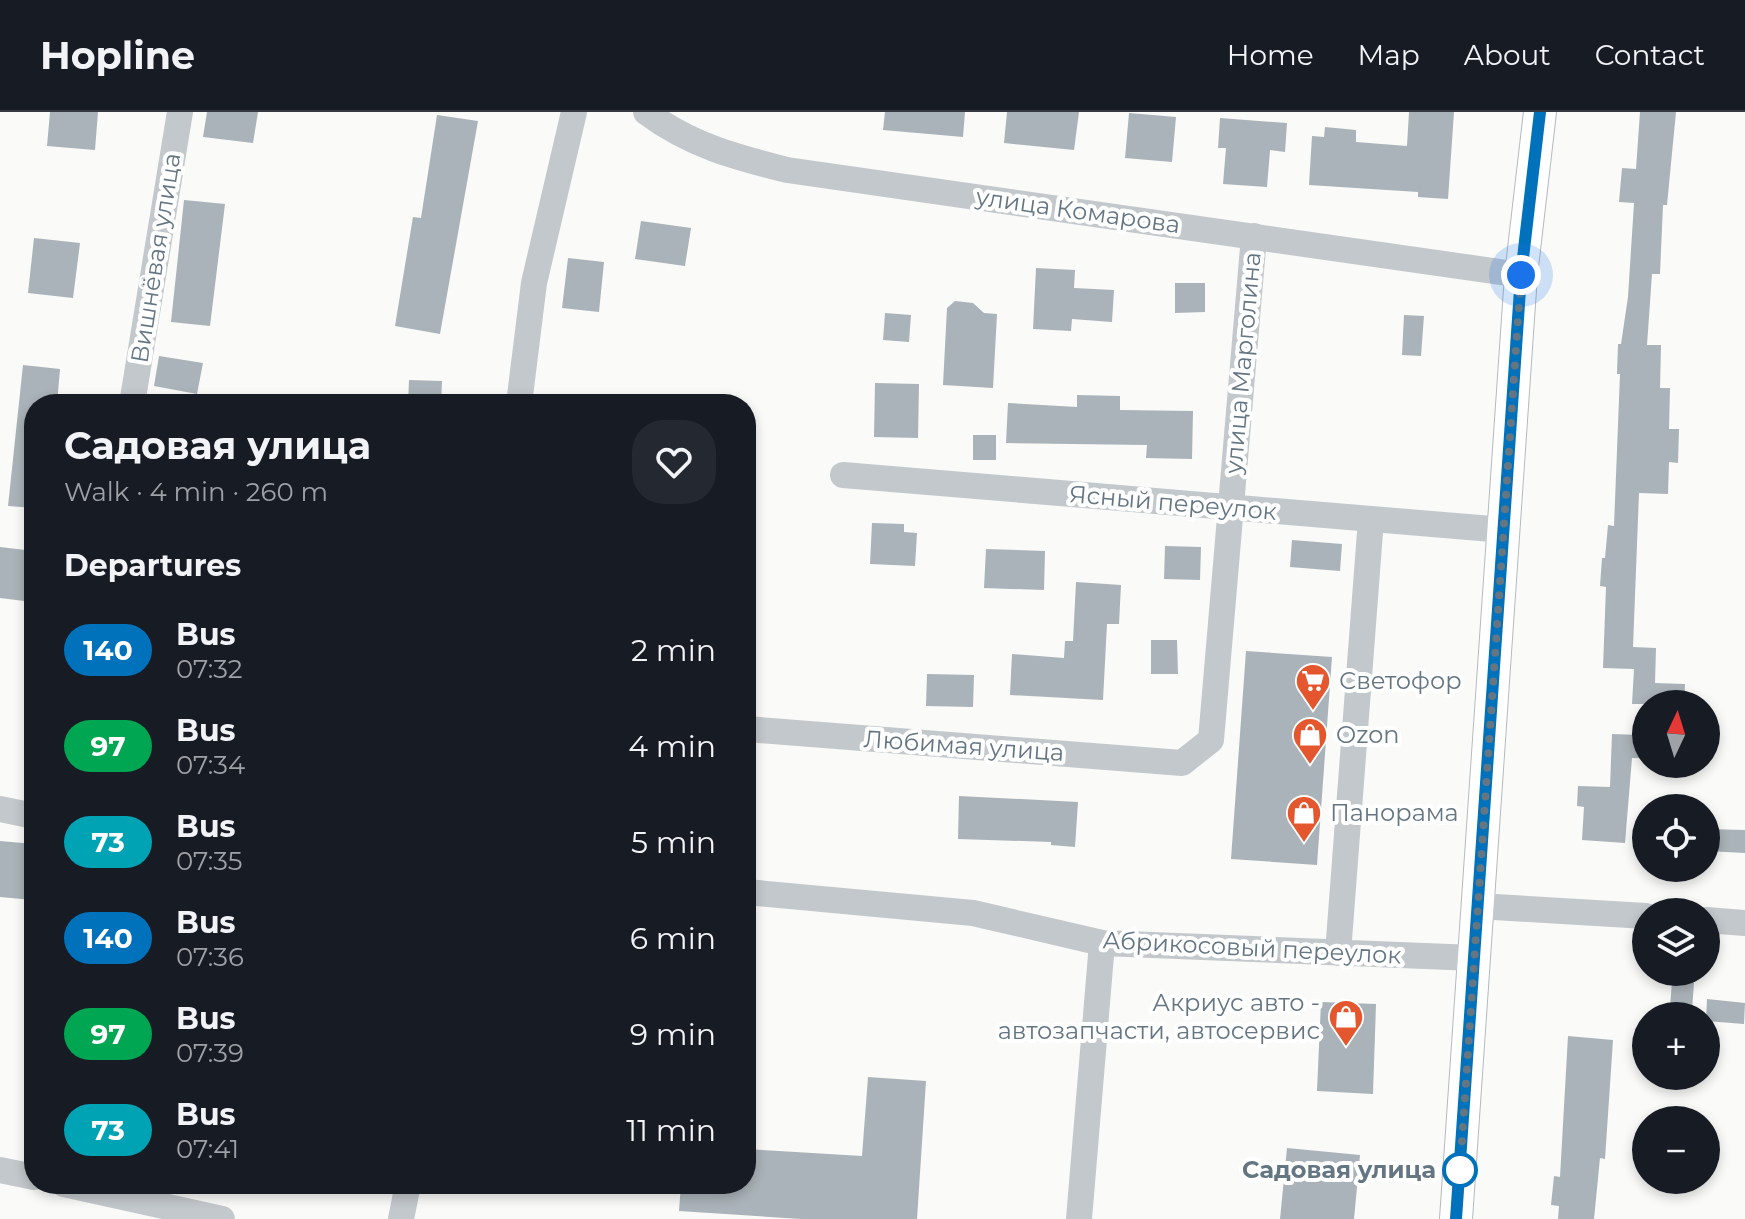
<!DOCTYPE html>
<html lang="en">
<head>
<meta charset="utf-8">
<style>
  body { margin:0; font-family:Montserrat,sans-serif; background:#242831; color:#f1f3f6; height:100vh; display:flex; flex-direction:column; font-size:30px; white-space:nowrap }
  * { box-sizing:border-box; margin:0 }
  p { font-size:26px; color:#9ea1a6 }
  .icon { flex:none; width:44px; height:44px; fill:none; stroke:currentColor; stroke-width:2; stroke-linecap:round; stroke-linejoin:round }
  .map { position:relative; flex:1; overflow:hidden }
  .details { position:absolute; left:24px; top:282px; width:732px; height:800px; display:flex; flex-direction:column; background:#171b24; border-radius:32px; box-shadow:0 4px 12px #0003 }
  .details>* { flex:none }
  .badge { padding:0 16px; border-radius:26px; font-size:28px; line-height:52px }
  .needle { width:52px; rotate:4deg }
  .fabs { position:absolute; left:1632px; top:578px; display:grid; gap:16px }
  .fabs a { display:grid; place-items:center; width:88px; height:88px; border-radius:50%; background:#171b24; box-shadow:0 4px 12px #0003; font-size:40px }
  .you { position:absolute; width:40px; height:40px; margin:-20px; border:6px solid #fff; border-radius:50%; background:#1a73e8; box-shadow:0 0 0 12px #1a73e833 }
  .map>.badge { position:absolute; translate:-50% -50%; box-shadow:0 0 0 4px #fff }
  h2 { padding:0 40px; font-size:30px; line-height:72px }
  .round { display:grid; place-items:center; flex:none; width:84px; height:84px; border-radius:32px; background:#242831 }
  .headline { display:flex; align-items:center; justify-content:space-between; height:136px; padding:0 40px }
  h1 { font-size:38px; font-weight:700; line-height:60px }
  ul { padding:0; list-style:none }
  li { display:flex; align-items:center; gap:24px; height:96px; padding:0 40px }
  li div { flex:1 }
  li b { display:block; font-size:30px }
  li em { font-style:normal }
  li .badge { min-width:88px; font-weight:700; text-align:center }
  header { display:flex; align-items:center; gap:48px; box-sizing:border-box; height:112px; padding:0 40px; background:#171b24; border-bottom:2px solid #363941 }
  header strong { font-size:38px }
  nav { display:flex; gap:44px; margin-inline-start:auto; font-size:28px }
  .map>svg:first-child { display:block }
  .building { fill:#aab3b9 }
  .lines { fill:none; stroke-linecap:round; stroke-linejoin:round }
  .major-casing { stroke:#b5babe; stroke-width:34 }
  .minor { stroke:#c3c8cc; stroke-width:26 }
  .major { stroke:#fff; stroke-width:32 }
  .line-casing { stroke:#fff; stroke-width:18 }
  .line { stroke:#0072bc; stroke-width:12 }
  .walk { stroke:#657683; stroke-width:8; stroke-dasharray:0 14.4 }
  .stop-dot { fill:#fff; stroke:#0072bc; stroke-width:4 }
  .labels { text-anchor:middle; stroke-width:8; stroke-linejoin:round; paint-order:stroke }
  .street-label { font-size:24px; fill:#657683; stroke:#fff }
  .poi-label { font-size:24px; fill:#657683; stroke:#fff; text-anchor:start }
  .stop-label { font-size:24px; font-weight:bold; fill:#657683; stroke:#fff; text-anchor:end }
</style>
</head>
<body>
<header>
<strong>Hopline</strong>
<nav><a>Home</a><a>Map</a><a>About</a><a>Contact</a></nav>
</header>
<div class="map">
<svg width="1745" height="1107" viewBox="0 0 1745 1107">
  <rect width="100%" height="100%" fill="#fafaf8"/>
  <path class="building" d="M50 0H98L95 38 47 34Z
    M207 0H258L253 31 203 25Z
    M885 0H965L963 25 883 18Z
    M1007 0H1079L1074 38 1004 31Z
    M1409 0H1454L1448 87 1418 85V80L1309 73 1312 24 1324 25 1325 15 1356 18V30L1407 34Z
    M1640 0H1676L1667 93H1663L1660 162H1652L1647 233H1661L1660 276H1670L1669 317H1679L1678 351 1669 350 1668 382 1639 381 1633 535 1656 536 1655 571 1685 572 1684 592H1632L1634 557 1603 556 1606 475 1600 474 1602 446H1605L1608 413 1614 414 1620 262H1617L1618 232H1621L1628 185 1634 91 1619 90 1622 56 1636 57Z
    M1129 1 1176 5 1172 50 1125 46Z
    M437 3 478 9 440 222 395 214 413 105 421 106Z
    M1220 6 1287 11 1285 40 1270 38 1267 75 1223 72 1226 36H1218Z
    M184 88 225 92 210 214 171 210Z
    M641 109 691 116 685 154 635 147Z
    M34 126 80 131 73 186 28 181Z
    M568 146 604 150 599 200 562 196Z
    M1036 156 1075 158 1074 176 1114 178 1112 210 1072 207 1071 219 1033 217Z
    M1175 171H1205V200L1175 201Z
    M955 189 973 191 984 201 997 202 993 276 943 273 947 196Z
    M885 201 911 203 909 230 883 228Z
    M1404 203 1424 204 1421 244 1402 243Z
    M159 244 203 251 197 282 154 274Z
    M23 253 60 257 57 292H34V396L8 394Z
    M409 268 442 269 441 292H408Z
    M875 271 919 272 918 326 874 325Z
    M1077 283 1120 284V298L1193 299 1192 347 1146 346 1147 333 1006 331 1008 291 1077 295Z
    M973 323H996V348H973Z
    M872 411 904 412V420L917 421 915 454 870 452Z
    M1292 428 1342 432 1340 459 1290 455Z
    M1165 434 1201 435 1200 468 1164 467Z
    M0 435 34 439 32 490 0 486Z
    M986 437 1045 439 1044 478 984 476Z
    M1076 470 1121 473 1119 512H1107L1103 588 1010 583 1012 542 1064 546 1065 529H1073Z
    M1151 528H1177L1178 562H1151Z
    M1246 539 1332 545 1317 753 1231 747Z
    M927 562 974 563 973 595 926 594Z
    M1612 622 1640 623 1639 646H1632L1625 731 1582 728 1584 695 1577 694 1578 674 1610 675Z
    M959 684 1078 690 1075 735 1051 733V730L958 727Z
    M1706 717 1745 718V741L1706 739Z
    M0 729 34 732 33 788 0 785Z
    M1672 869 1694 871 1692 898 1670 896Z
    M1707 887 1745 891 1744 912 1706 909Z
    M1321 890 1376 892 1373 982 1317 979Z
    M1568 924 1613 928 1605 1047 1600 1046 1594 1107H1558L1559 1094 1551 1093 1554 1064 1560 1065Z
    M868 965 926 969 917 1107H801L679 1099 681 1072H746V1037L862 1044Z
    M1287 1036 1360 1043 1354 1107H1280Z"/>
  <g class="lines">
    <defs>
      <path id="major" d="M1456 1107 1521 163 1540 0"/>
    </defs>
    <use href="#major" class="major-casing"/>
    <path class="minor" d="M646 0C690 33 735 45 787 58L1521 163
      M132 292 180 0
      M519 292 534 171 574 0
      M843 363 1504 418
      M746 617 1182 651 1211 628 1254 124
      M0 697 34 704
      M746 780 973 801 1102 831 1474 846
      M1478 794 1646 804
      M1706 808 1745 811
      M1338 841 1371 407
      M0 1058 34 1065
      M64 1072 222 1107
      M401 1107 408 1072
      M1079 1107 1102 831"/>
    <use href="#major" class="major"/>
  </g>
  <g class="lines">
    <defs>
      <path id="line" d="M1456 1107 1521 163 1540 0"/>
    </defs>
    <use href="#line" class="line-casing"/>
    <use href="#line" class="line"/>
    <path class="walk" d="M1460 1058 1521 163"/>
  </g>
  <defs>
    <symbol id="supermarket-pin" viewBox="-11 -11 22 30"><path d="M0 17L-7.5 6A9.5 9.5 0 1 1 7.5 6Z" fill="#e4572e" stroke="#fff"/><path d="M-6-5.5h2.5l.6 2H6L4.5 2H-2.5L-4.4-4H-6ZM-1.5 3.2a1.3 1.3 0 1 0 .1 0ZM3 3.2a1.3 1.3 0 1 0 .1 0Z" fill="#fff"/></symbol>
    <symbol id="shop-pin" viewBox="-11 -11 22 30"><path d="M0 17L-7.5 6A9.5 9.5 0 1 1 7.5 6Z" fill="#e4572e" stroke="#fff"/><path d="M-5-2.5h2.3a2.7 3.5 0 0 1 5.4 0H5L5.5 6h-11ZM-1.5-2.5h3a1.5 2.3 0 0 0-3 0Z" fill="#fff"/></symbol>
  </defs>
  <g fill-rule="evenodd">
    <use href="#supermarket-pin" x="1293" y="549" width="40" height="54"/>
    <use href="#shop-pin" x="1290" y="603" width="40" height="54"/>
    <use href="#shop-pin" x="1284" y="681" width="40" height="54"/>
    <use href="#shop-pin" x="1326" y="885" width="40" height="54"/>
  </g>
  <circle class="stop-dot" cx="1460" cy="1058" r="16"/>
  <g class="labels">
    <g class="street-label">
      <text transform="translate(1078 99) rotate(8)" y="8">улица Комарова</text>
      <text transform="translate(156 146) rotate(-81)" y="8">Вишнёвая улица</text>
      <text transform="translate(1243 251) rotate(-85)" y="8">улица Марголина</text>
      <text transform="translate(1173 391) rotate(5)" y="8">Ясный переулок</text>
      <text transform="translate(964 634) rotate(4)" y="8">Любимая улица</text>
      <text transform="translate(1252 836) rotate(3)" y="8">Абрикосовый переулок</text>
    </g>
    <g class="poi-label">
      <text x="1339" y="577">Светофор</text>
      <text x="1336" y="631">Ozon</text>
      <text x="1330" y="709">Панорама</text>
      <text x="1320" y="899" text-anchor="end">Акриус авто -<tspan x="1320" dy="28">автозапчасти, автосервис</tspan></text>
    </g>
    <g class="stop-label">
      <text x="1436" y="1066">Садовая улица</text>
    </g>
  </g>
</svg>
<div class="fabs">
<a><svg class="needle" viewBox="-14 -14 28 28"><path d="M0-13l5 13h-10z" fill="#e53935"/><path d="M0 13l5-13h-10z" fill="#9ea1a6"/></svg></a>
<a><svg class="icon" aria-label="locate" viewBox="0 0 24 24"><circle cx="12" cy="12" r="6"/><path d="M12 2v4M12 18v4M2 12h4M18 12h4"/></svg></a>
<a><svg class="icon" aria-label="layers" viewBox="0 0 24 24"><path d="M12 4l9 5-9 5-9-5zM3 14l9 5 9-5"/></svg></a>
<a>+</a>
<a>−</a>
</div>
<div class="you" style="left:1521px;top:163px"></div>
<section class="details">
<div class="headline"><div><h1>Садовая улица</h1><p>Walk · 4 min · 260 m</p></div><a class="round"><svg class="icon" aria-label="heart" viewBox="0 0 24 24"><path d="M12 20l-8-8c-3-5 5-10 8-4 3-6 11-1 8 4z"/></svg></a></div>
<h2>Departures</h2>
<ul>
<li><span class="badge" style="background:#0072bc;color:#fff">140</span><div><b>Bus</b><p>07:32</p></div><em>2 min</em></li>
<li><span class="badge" style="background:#00a651;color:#fff">97</span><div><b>Bus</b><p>07:34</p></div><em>4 min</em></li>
<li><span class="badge" style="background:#00a3b4;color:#fff">73</span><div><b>Bus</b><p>07:35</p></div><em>5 min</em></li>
<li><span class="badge" style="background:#0072bc;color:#fff">140</span><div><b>Bus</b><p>07:36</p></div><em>6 min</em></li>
<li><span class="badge" style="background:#00a651;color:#fff">97</span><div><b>Bus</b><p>07:39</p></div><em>9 min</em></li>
<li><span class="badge" style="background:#00a3b4;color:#fff">73</span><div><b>Bus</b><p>07:41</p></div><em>11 min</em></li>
</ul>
</section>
</div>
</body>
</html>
